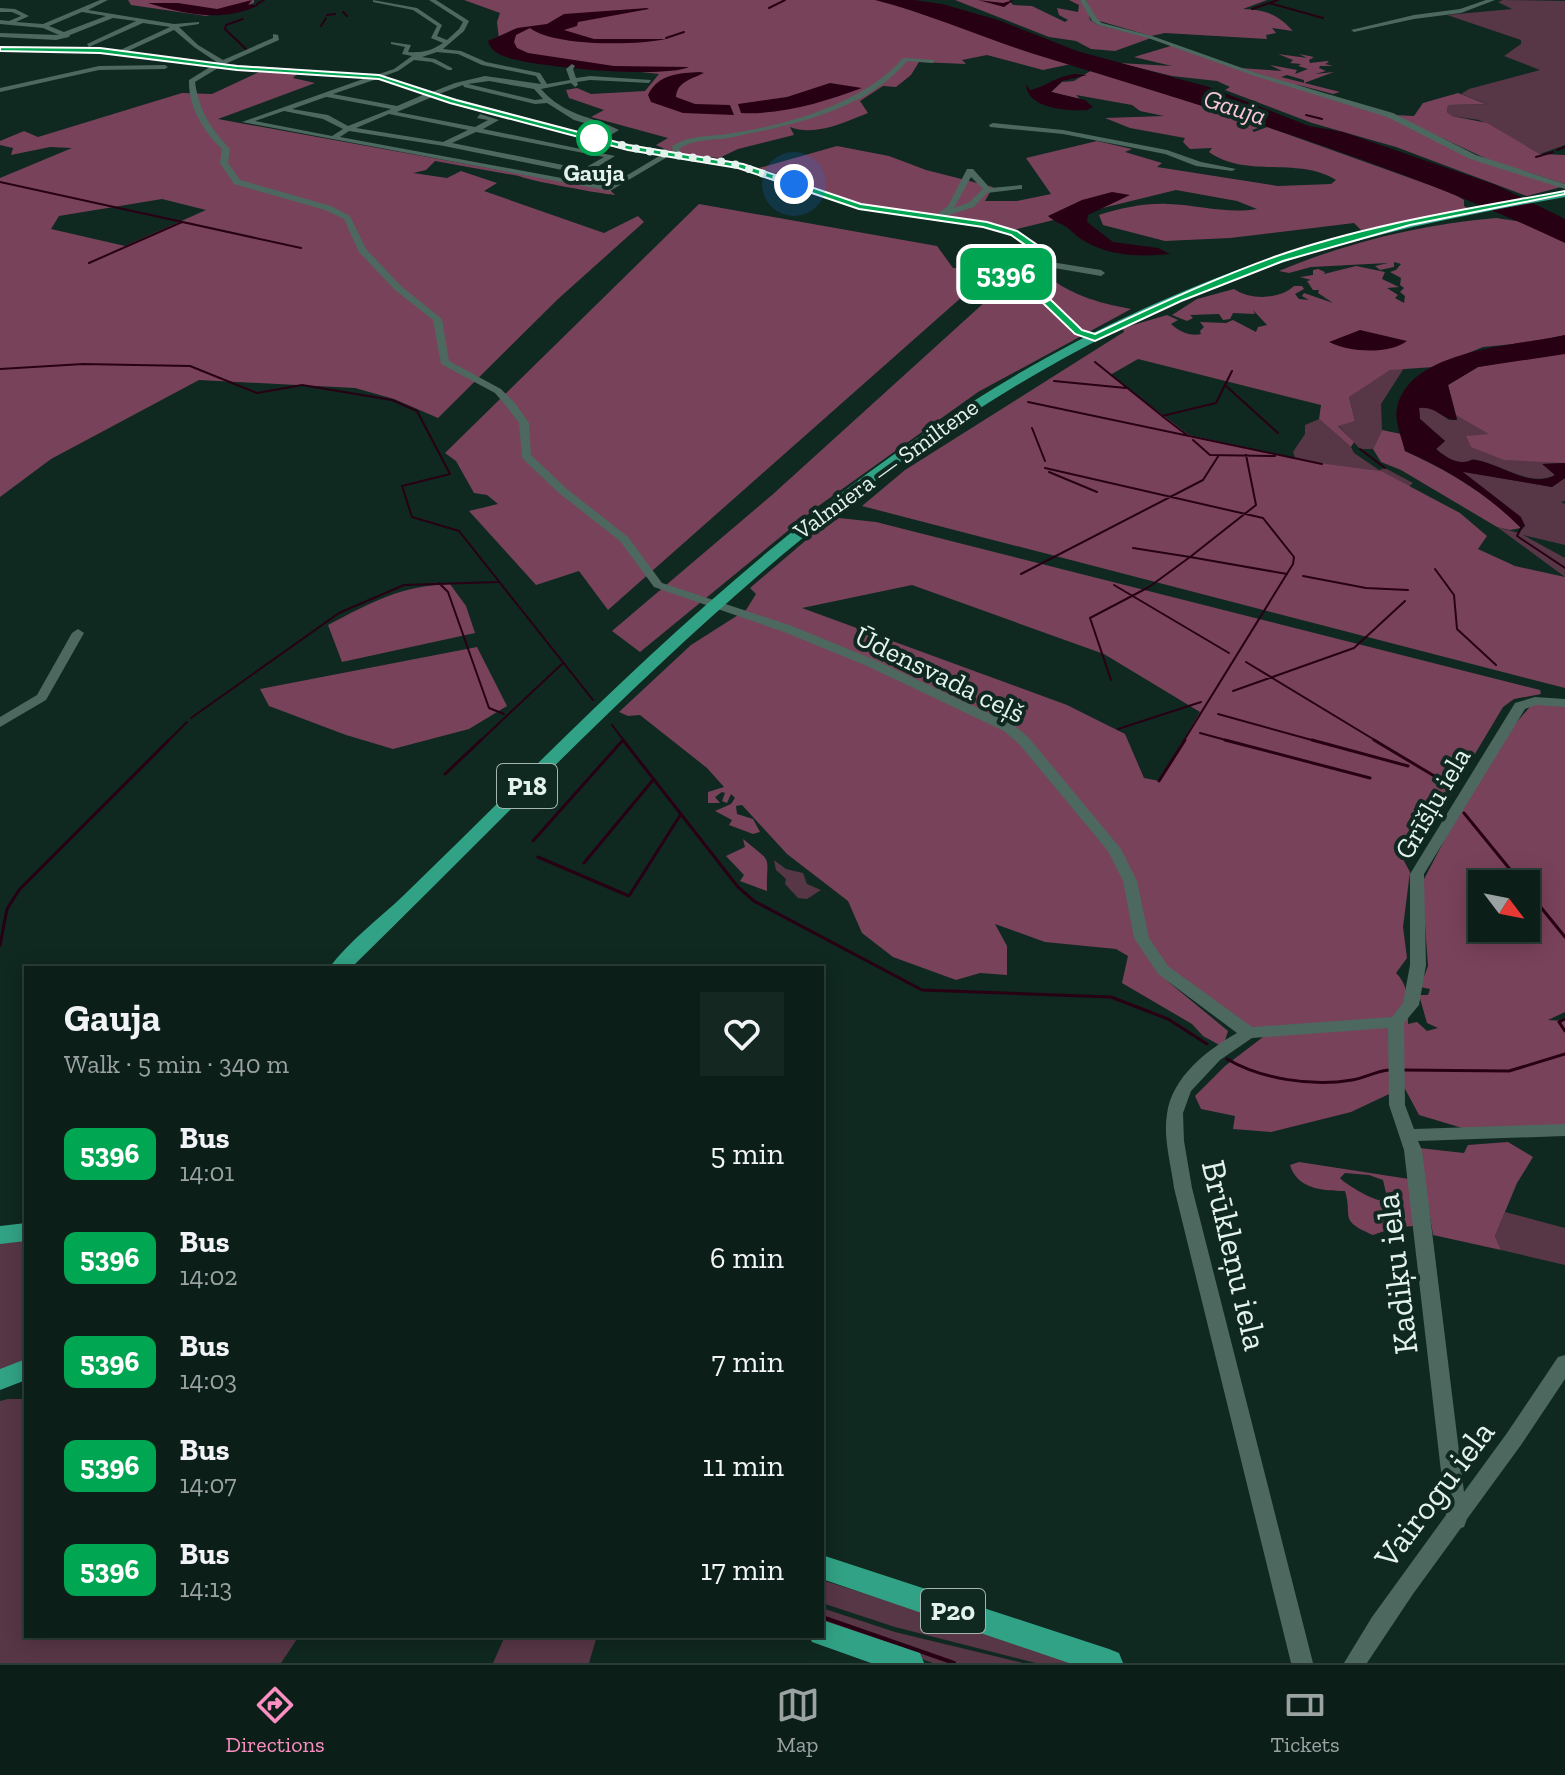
<!DOCTYPE html>
<html lang="en">
<head>
<meta charset="utf-8">
<style>
  body { margin:0; font-family:"Zilla Slab",serif; background:#142721; color:#f1f3f6; height:100vh; display:flex; flex-direction:column; font-size:30px; white-space:nowrap }
  * { box-sizing:border-box; margin:0 }
  p { font-size:26px; color:#9aa2a2 }
  .icon { flex:none; width:44px; height:44px; fill:none; stroke:currentColor; stroke-width:2; stroke-linecap:round; stroke-linejoin:round }
  .map { position:relative; flex:1; overflow:hidden }
  .drawer { position:absolute; left:24px; top:966px; width:800px; height:672px; display:flex; flex-direction:column; background:#0b1e18; border-radius:0px; box-shadow:0 4px 20px #0003,0 0 0 2px #2b3c37 }
  .drawer>* { flex:none }
  .badge { padding:0 16px; border-radius:12px; font-size:28px; line-height:52px }
  .needle { width:52px; rotate:122deg }
  .buttons { position:absolute; left:1468px; top:870px; display:grid; gap:16px }
  .buttons a { display:grid; place-items:center; width:72px; height:72px; border-radius:0px; background:#0b1e18; box-shadow:0 4px 20px #0003,0 0 0 2px #2b3c37; font-size:40px }
  .you { position:absolute; width:40px; height:40px; margin:-20px; border:6px solid #fff; border-radius:50%; background:#1a73e8; box-shadow:0 0 0 12px #1a73e833 }
  .map>.badge { position:absolute; translate:-50% -50%; box-shadow:0 0 0 4px #fff }
  .round { display:grid; place-items:center; flex:none; width:84px; height:84px; border-radius:0px; background:#142721 }
  .summary { display:flex; align-items:center; justify-content:space-between; height:136px; padding:0 40px }
  h1 { font-size:38px; font-weight:700; line-height:60px }
  ul { padding:0; list-style:none }
  li { display:flex; align-items:center; gap:24px; height:104px; padding:0 40px }
  li div { flex:1 }
  li b { display:block; font-size:30px }
  li em { font-style:normal }
  li .badge { min-width:88px; font-weight:700; text-align:center }
  .tabs { display:flex; justify-content:space-around; align-items:center; height:112px; border-top:2px solid #2b3c37; background:#0b1e18; font-size:22px; color:#9aa2a2 }
  .tabs a { display:grid; justify-items:center; gap:4px }
  .tabs .active { color:#fc8fc1 }
  .map>svg:first-child { display:block }
  .green { fill:#573645 }
  .forest { fill:#79425b; fill-rule:evenodd }
  .water { fill:#280014 }
  .lines { fill:none; stroke-linecap:round; stroke-linejoin:round }
  .stream-far2 { stroke:#280014; stroke-width:2 }
  .stream-far1 { stroke:#280014; stroke-width:3 }
  .stream { stroke:#280014; stroke-width:4 }
  .river { fill:#280014; fill-rule:evenodd }
  .minor { fill:#4d685e; fill-rule:evenodd }
  .major { fill:#31a285; fill-rule:evenodd }
  .line { fill:#00a651; stroke:#fff; stroke-width:2 }
  .walk { stroke:#e3f2ec; stroke-width:8; stroke-dasharray:0 14.4 }
  .stop-dot { fill:#fff; stroke:#00a651; stroke-width:4 }
  .labels { text-anchor:middle; stroke-width:8; stroke-linejoin:round; paint-order:stroke }
  .far-stop-label { font-size:24px; font-weight:bold; fill:#e3f2ec; stroke:#0f2820 }
  .far-street-label { font-size:24px; fill:#e3f2ec; stroke:#0f2820 }
  .far-water-label { font-size:26px; font-style:italic; fill:#fbc5db; stroke:#0f2820 }
  .shield { fill:#0f2820; stroke:#a3b5af; stroke-width:2 }
  .shield-label { font-size:26px; font-weight:bold; fill:#e3f2ec }
  .street-label { font-size:28px; fill:#e3f2ec; stroke:#0f2820 }
  .near-street-label { font-size:34px; fill:#e3f2ec; stroke:#0f2820 }
</style>
</head>
<body>
<div class="map">
<svg width="1565" height="1663" viewBox="0 0 1565 1663">
  <rect width="100%" height="100%" fill="#0f2820"/>
  <path class="green" d="M1503 0 1565 1V145L1540 154 1479 120 1452 116 1447 112 1448 105 1487 104 1461 94 1469 89 1540 70 1504 56 1521 44V40L1447 15 1512 9 1498 2Z
    M1406 365 1381 404 1382 430 1373 449H1360L1338 425 1355 421 1349 397 1375 375Z
    M1431 407 1449 420H1457L1456 415 1565 463 1543 464 1555 475C1530 488 1502 464 1476 460 1469 459 1471 462 1464 462 1453 463 1443 455 1436 449L1445 441 1420 419 1419 408Z
    M1319 419 1351 447 1354 453 1379 470 1385 468 1413 483 1406 489 1381 471 1325 464 1302 478 1293 452 1305 434V425Z
    M1461 471 1552 487 1565 478V501L1561 502 1565 504V545L1523 535 1565 558V577L1497 527 1519 533 1525 526 1520 517Z
    M774 860 786 869 803 873 807 884 821 890 807 899 798 898 785 884 786 879 776 870Z
    M1505 1212 1565 1228V1265L1501 1250 1495 1236Z
    M26 1240V1360L0 1371V1241Z
    M8 1399H26V1636H299L281 1663H0V1401Z
    M822 1580 1085 1663H1036L895 1627 822 1603Z
    M822 1608 895 1632 1023 1663H933L822 1624Z
    M505 1636H597L589 1663H493Z"/>
  <path class="forest" d="M128 0H254V3L206 16 131 5Z
    M464 0H881L1071 64 1043 70 987 55 962 60 966 64 919 62 911 75 896 87 883 86 860 101 868 113C845 122 815 137 790 127L794 135 738 149 719 158 667 153 669 151 656 145 668 138 591 117 604 110 569 98 566 90 577 88 591 94 645 91 659 74 543 61 500 48 497 22 500 13Z
    M955 0H1009L1013 5 1032 6 1065 22 1068 20 1059 15 1057 8 1078 12 1079 5 1069 0H1080L1087 5 1090 20 1098 25 1151 38 1115 51 1091 49 1076 41 1049 37Z
    M1086 0H1267L1243 9C1266 10 1277 14 1293 31L1272 28 1276 33 1266 35 1267 39 1165 33 1151 36 1096 20Z
    M1174 45 1240 68 1282 71 1270 65 1297 70 1295 74 1308 69 1298 66 1301 64 1290 63 1293 60 1278 54 1307 58 1299 54 1314 57 1309 60 1310 63 1327 61 1329 62 1325 64 1333 66H1320L1319 68 1326 71 1315 74 1334 72 1304 83V80L1287 75 1281 77 1340 92 1333 94 1295 84 1380 113 1473 156 1565 186 1527 196 1396 147 1312 123 1225 90 1230 87 1217 81 1172 76 1119 63 1172 66 1134 57Z
    M1092 70 1264 126 1252 130 1254 132 1267 127 1452 193 1464 200V206L1469 209 1361 230 1354 223 1230 238 1165 241 1103 225 1099 215C1121 208 1145 203 1168 204 1199 205 1226 214 1257 209L1237 201 1176 190 1013 230 992 223 874 208 759 168 837 146 889 156 926 170 993 187 985 201H1017L1051 194 1026 158 1097 141 1132 149 1125 152 1162 163 1157 167 1278 186 1331 184 1336 180C1297 156 1247 179 1209 152L1212 148 1190 149 1183 142 1185 138 1130 128 1105 118 1164 116 1140 111 1132 105 1076 95 1080 99 1051 92 1062 82 1074 81Z
    M259 72 297 74 293 78 315 83 218 119 610 190 615 195C607 195 526 180 519 176L435 161 426 170 413 173 447 178 461 171 497 183 484 191 604 233 638 216 644 222 558 299 438 418 394 399 355 388 199 380 51 459 0 497V178L72 148 50 147 11 155 13 148 0 145V141L24 131 38 137 182 93 212 94ZM162 199 206 210 125 246 51 229 59 216Z
    M1458 93 1486 104 1448 105 1447 112 1452 116 1487 123 1540 154 1565 155V184L1489 160 1393 115 1414 116 1423 103Z
    M699 204 937 246 953 268 981 269 989 273 608 610 579 571 536 585 469 511 498 504 487 495 474 493 456 461 445 453Z
    M1496 218 1523 222 1565 242V335L1534 342 1483 347 1434 367 1390 370 1349 397 1355 421 1338 426 1354 442 1351 447 1319 419 1321 405 1138 359 1110 375 1189 435 1312 462 1381 471 1460 513 1487 536 1478 549 1515 566 1565 577V688L862 506 905 470 1119 335 1124 332 1123 328 1167 315 1178 320 1171 324C1178 331 1191 337 1201 334L1200 331 1204 327 1200 322 1226 323 1233 320 1256 332 1258 327 1267 325 1253 310 1255 314 1233 313 1230 319 1223 320 1219 314 1190 315 1193 318 1187 321 1172 315 1197 299 1234 289C1250 300 1279 300 1294 286H1302L1304 289 1295 294 1299 299 1309 300 1302 296 1304 293 1333 303 1318 293 1319 290H1313L1307 281 1311 280 1300 277 1313 275V270L1318 269 1325 272 1324 274 1356 266 1385 272 1382 279 1399 287 1387 288 1398 295 1395 298 1404 303 1405 296 1400 292 1404 288 1400 285 1401 278 1390 272 1396 270 1401 264 1394 262V267L1380 270 1375 266 1388 263 1311 267 1289 273 1279 271C1345 243 1422 224 1496 218Z
    M1041 270C1066 294 1098 303 1131 309L978 392 817 507 640 652 612 631 772 495 1018 272Z
    M1553 354H1565V463L1504 460 1471 447 1466 436 1489 434 1456 415 1448 385 1478 367Z
    M1382 430 1401 434 1405 451C1445 469 1490 495 1521 528L1510 530 1497 527 1401 470 1381 462 1373 449Z
    M839 518 876 522 1540 690 1541 694 1514 699 1503 707 1414 856 1404 861 1410 872 1403 927 1407 958 1396 973C1410 986 1408 1007 1408 1024L1417 1022 1427 1031 1438 1028 1427 1023 1419 995H1428L1430 989 1420 987 1428 966 1422 883 1465 801 1510 730 1534 702 1565 704V1012L1548 1020 1565 1021V1127L1469 1130 1419 1115 1404 1087 1351 1112 1271 1132 1233 1129 1235 1116 1201 1109 1195 1096 1225 1066 1263 1037 1165 979 1228 1031 1223 1047 1203 1036 1192 1024 1122 983 1128 956 1116 949 1045 942 995 924 1007 946V975L980 973 956 980 893 957 862 933 848 901 787 854 742 805 736 806 737 814 753 819 760 832 753 834 729 825 732 820 715 811 731 804 735 798 731 794 727 803 722 801 725 793 722 792 715 797 720 803H708V792L724 787 707 768 640 715 628 716 619 712 691 645 746 610 756 594 750 588 831 519ZM912 585 1104 654 1200 712 1159 781 1144 778 1125 734 1067 705 802 608ZM1482 884H1526V928H1482Z
    M450 584 466 606 475 633 342 662 328 625C372 602 400 586 450 584Z
    M477 647 507 706 469 729 393 749 346 735 269 706 260 689Z
    M743 839C775 865 766 854 767 891L740 881 744 875 726 856 745 847Z
    M1508 1142 1533 1157 1517 1183 1495 1236 1501 1250 1433 1235 1419 1148 1464 1153 1468 1145Z
    M1299 1162 1409 1179 1416 1226 1396 1227 1373 1235C1338 1220 1353 1218 1345 1191 1323 1191 1297 1189 1290 1165ZM1345 1173 1369 1175 1383 1180 1386 1193 1379 1200C1371 1199 1345 1184 1340 1178Z"/>
  <path class="water" d="M252 0 248 5H259C222 23 184 14 148 3H178L217 9Z
    M875 0H914L942 4 998 20 1077 51 1209 87 1309 126 1343 132 1496 185 1565 219V243C1398 164 1223 112 1047 58 989 41 934 15 875 0Z
    M647 8 649 9 578 22 577 26 564 30 594 39H666C634 46 552 46 530 28L516 35 514 42 517 48 528 53 614 66 689 67C662 79 536 67 506 57 497 54 491 50 488 41L517 28 547 24 564 14Z
    M700 72 704 73C691 79 677 82 676 97L695 104 730 105 734 115 683 113 651 102 648 95C658 74 679 73 700 72Z
    M1074 74 1087 75 1062 81 1051 92 1085 100 1093 107 1087 110C1067 111 1027 109 1026 84L1030 90C1045 87 1055 77 1074 74Z
    M830 83 862 88C824 102 782 115 741 113L738 104 787 97Z
    M1112 192 1130 195 1088 215 1087 222 1113 242 1158 248 1170 254C1134 258 1095 255 1069 229 1064 224 1054 222 1048 216L1082 200Z
    M1360 330 1407 341C1389 355 1348 352 1329 342Z
    M1565 335V354L1478 367 1448 385 1457 420C1441 420 1437 406 1419 408L1420 419 1445 441 1436 449C1443 455 1454 463 1464 462 1471 462 1469 459 1476 460 1500 464 1531 489 1555 475L1542 464 1565 463V478L1552 487 1463 472 1521 517 1525 526 1521 528C1487 494 1449 470 1405 451 1402 439 1394 420 1397 408 1410 348 1518 346 1565 335Z"/>
  <g class="lines">
    <path class="stream-far2" d="M1269 3 1323 18
      M257 4 264 0
      M769 8 785 0
      M1252 9 1278 0
      M343 12 347 16
      M327 15 335 14
      M243 19 226 25 225 29 248 51
      M321 26 326 18
      M666 38 684 32
      M1306 115 1322 119
      M1557 150 1565 147
      M1536 157 1553 152
      M0 182 301 248
      M89 263 182 222
      M1095 362 1161 415
      M0 369 83 364 190 366 257 393 302 385 392 400 417 411 450 474 402 486 412 517 459 531 593 700
      M1054 381 1126 388
      M1225 385 1278 433
      M1028 402 1322 464
      M1032 428 1045 461
      M1187 435 1162 416 1216 403 1232 371
      M1193 440 1210 455 1275 456
      M1360 449 1385 468
      M1246 455 1256 505 1190 557 1287 574
      M1045 468 1263 518 1294 557 1293 564 1183 742
      M1049 472 1097 492
      M1521 528 1517 536 1565 568
      M1435 569 1454 595 1457 629 1496 665
      M1021 574 1203 480 1219 455
      M1303 576 1366 588 1408 590
      M439 583 448 592 489 708 504 714
      M1114 585 1229 653
      M1246 662 1378 742
      M1111 680 1090 618 1149 587 1190 557 1133 548
      M1233 691 1354 648 1405 601
      M1218 714 1319 742
      M191 718 339 613 404 585 498 582
      M612 725 625 742
      M1118 729 1201 702
      M1200 733 1233 742
      M167 742 187 722
      M479 742 562 664"/>
    <path class="stream-far1" d="M623 740 738 887 754 901 922 990 1111 997 1168 1019 1207 1044
      M1225 740 1370 778
      M1312 740 1408 766
      M1374 740 1436 777 1440 783
      M445 774 481 740
      M1159 781 1185 740
      M1464 813 1522 884
      M533 841 623 740
      M538 857 629 896 681 814
      M584 863 653 780
      M1526 889 1565 937
      M0 945 7 909 19 890 169 740
      M1565 1019 1559 1022 1565 1031
      M1227 1059C1261 1079 1313 1087 1352 1080 1365 1078 1376 1071 1389 1070
      M1403 1070 1509 1071 1565 1054"/>
    <path class="stream" d="M822 1617 954 1663"/>
    <path class="river" d="M978 0 1003 3 1014 0 1004 7Z"/>
    <path class="minor" d="M100 0H108L88 10 174 24 199 22V24L179 27 198 45 223 60 273 38V34L278 35 279 40 225 64 376 75 394 69 412 56 402 54 405 47 391 44V42L411 45 408 52C422 53 431 51 443 43L431 38 437 26 413 10 373 2V0L417 8 442 25 437 36 447 40 459 29 463 22 429 0H436L469 21 464 31 443 49 461 51 486 62 540 73 547 84 570 80 566 69 572 64 575 66 573 69 576 78 590 76 651 80 649 83 590 80 577 82 578 85 575 87 571 83 541 89C566 117 590 115 619 130L604 139 673 152 672 146 684 140C698 136 712 136 727 134 785 126 865 103 903 58L935 60 933 63 907 61C867 110 792 125 733 137 714 141 695 138 679 149L681 154 743 164 860 205 934 216 948 206 967 169H973L990 188 1022 185V189H1019L987 193 974 207 943 217C988 224 1012 224 1049 253L1048 262 1030 269 1010 271V275L1050 300 1082 330 1098 336V340L1076 334 1044 304 1003 278 1001 271C1009 264 1029 263 1041 259L1042 256 1021 240 992 229 859 209 738 168 669 156 610 191 242 122 366 78 218 68 195 82C199 110 210 128 230 149L228 163 240 180 331 206 350 216 366 249 401 286 442 319 449 361 501 389 515 403 529 423 531 455 567 489 628 537 662 583 792 626 875 660 1014 725 1029 738 1121 849 1137 881 1149 938 1168 966 1252 1027 1392 1017 1403 1003 1410 965V874L1515 703 1535 697 1565 699V707L1536 705 1525 709 1424 874 1426 965 1419 1005 1404 1023 1405 1105 1414 1129 1565 1124V1136L1418 1141 1422 1150 1464 1492 1507 1433 1558 1357 1565 1355V1379L1521 1445 1467 1519 1464 1527 1461 1528 1413 1594 1367 1663H1344L1372 1617 1446 1515 1404 1150 1389 1105 1388 1028 1252 1038 1220 1060 1191 1091 1183 1113 1184 1141 1192 1188 1313 1663H1291L1174 1188C1171 1164 1163 1138 1167 1114 1172 1077 1207 1050 1237 1033L1158 974 1134 938 1123 881 1108 851 1019 744 1004 731 867 666 784 632 654 587 620 541 559 493 522 458 519 423 507 407 495 393 441 364 433 320 395 290 359 252 344 219 325 210 234 184 220 163 222 149C203 131 188 106 189 80L210 67 100 53 0 51V47L118 51 170 27 143 23 89 47 87 44 136 21 113 18 70 35 69 37 56 40 0 37V33L59 35 43 28 0 24V20L9 21 21 16 12 12H0V8L15 9 29 16 16 22 43 24ZM82 12 106 16 64 32 49 26ZM174 30 194 47 218 63 126 52ZM437 52 458 54 482 65 536 76 541 84 485 76 455 83 432 92 384 76 398 71 414 60 432 62 448 70H452V68L435 59 422 57ZM377 79H378L425 94 397 106 333 94ZM489 81 534 89 543 99 535 100 468 84ZM463 85 464 87 535 104 547 103 574 120 609 130 597 137 439 94ZM326 97H327L391 109 348 126 328 115 292 109ZM432 97 625 149 661 155 609 186 576 180 615 156 483 129 499 120 480 114 477 118 488 120 475 127 397 112ZM284 111 323 119 343 129 332 136 255 121ZM389 114 468 130 443 142 356 128ZM349 131 444 146 577 173 567 179 340 137ZM476 132 604 157 583 169 452 143ZM971 177 983 189 968 203 954 208Z
      M1080 0H1086L1097 19 1102 23 1152 36 1259 74 1393 113 1476 155 1565 184V189L1470 159 1387 117 1255 76 1148 38 1098 25 1092 21Z
      M1486 0H1495L1461 13 1414 19 1354 32 1351 30 1414 15 1460 9Z
      M99 66 165 65 168 67 165 69 99 70 0 92V88Z
      M993 123 1063 130 1167 150 1201 162 1236 169 1232 171 1196 166 1165 154 1063 134 990 127 989 125Z
      M1051 262 1101 270 1105 273 1101 276 1048 267 1047 265Z
      M78 629 84 633 46 700 0 727V717L37 695 72 633Z"/>
    <path class="major" d="M1565 191V197C1448 218 1333 241 1222 284 863 424 620 706 351 968H329C349 941 380 918 404 895 447 853 490 811 533 768 757 547 981 352 1287 253 1377 224 1472 208 1565 191Z
      M26 1223V1241L0 1244V1226Z
      M26 1359V1380L0 1390V1369Z
      M822 1555 1109 1649 1119 1653 1123 1663H1069L822 1579Z
      M822 1620 920 1653 924 1663H871L812 1642 809 1636H822Z"/>
  </g>
  <path class="line" d="M0 47 100 48 237 66 379 75 456 100 628 145 743 164 861 204 987 222 1017 231 1049 253 1050 260 1042 266 1011 272V275L1051 300 1082 330 1095 334C1154 306 1213 279 1274 257 1368 224 1468 209 1565 191V194L1410 225 1283 261 1181 301 1095 341 1075 334 1044 304 1003 278 1002 269 1036 262 1041 256 1011 235 983 227 859 209 738 168 628 150 450 103 379 79 237 70 100 53 0 51Z"/>
  <g class="lines">
    <path class="walk" d="M594 138 646 151 731 163 794 184"/>
  </g>
  <circle class="stop-dot" cx="594" cy="138" r="16"/>
  <g class="labels">
    <g class="far-stop-label">
      <text x="594" y="181">Gauja</text>
    </g>
    <g class="far-street-label">
      <text transform="translate(886 469) rotate(-36)" y="8">Valmiera — Smiltene</text>
    </g>
    <g class="far-water-label">
      <text transform="translate(1235 107) rotate(18)" y="9">Gauja</text>
    </g>
    <g class="shield">
      <rect x="497" y="764" width="60" height="44" rx="6"/>
      <rect x="921" y="1589" width="64" height="44" rx="6"/>
    </g>
    <g class="shield-label">
      <text x="527" y="795">P18</text>
      <text x="953" y="1620">P20</text>
    </g>
    <g class="street-label">
      <text transform="translate(940 674) rotate(26)" y="10">Ūdensvada ceļš</text>
      <text transform="translate(1432 803) rotate(-60)" y="10">Grīšļu iela</text>
    </g>
    <g class="near-street-label">
      <text transform="translate(1235 1255) rotate(77)" y="12">Brūkleņu iela</text>
      <text transform="translate(1396 1274) rotate(-97)" y="12">Kadiķu iela</text>
      <text transform="translate(1434 1494) rotate(-53)" y="12">Vairogu iela</text>
    </g>
  </g>
</svg>
<div class="buttons">
<a><svg class="needle" viewBox="-14 -14 28 28"><path d="M0-13l5 13h-10z" fill="#e53935"/><path d="M0 13l5-13h-10z" fill="#9aa2a2"/></svg></a>
</div>
<div class="you" style="left:794px;top:184px"></div>
<b class="badge" style="left:1006px;top:274px;background:#00a651;color:#fff">5396</b>
<section class="drawer">
<div class="summary"><div><h1>Gauja</h1><p>Walk · 5 min · 340 m</p></div><a class="round"><svg class="icon" aria-label="heart" viewBox="0 0 24 24"><path d="M12 20l-8-8c-3-5 5-10 8-4 3-6 11-1 8 4z"/></svg></a></div>
<ul>
<li><span class="badge" style="background:#00a651;color:#fff">5396</span><div><b>Bus</b><p>14:01</p></div><em>5 min</em></li>
<li><span class="badge" style="background:#00a651;color:#fff">5396</span><div><b>Bus</b><p>14:02</p></div><em>6 min</em></li>
<li><span class="badge" style="background:#00a651;color:#fff">5396</span><div><b>Bus</b><p>14:03</p></div><em>7 min</em></li>
<li><span class="badge" style="background:#00a651;color:#fff">5396</span><div><b>Bus</b><p>14:07</p></div><em>11 min</em></li>
<li><span class="badge" style="background:#00a651;color:#fff">5396</span><div><b>Bus</b><p>14:13</p></div><em>17 min</em></li>
</ul>
</section>
</div>
<nav class="tabs">
<a class="active"><svg class="icon" aria-label="directions" viewBox="0 0 24 24"><path d="M12 3l9 9-9 9-9-9zM9 14v-3h6M13 9l2 2-2 2"/></svg>Directions</a>
<a><svg class="icon" aria-label="map" viewBox="0 0 24 24"><path d="M3 6l6-2 6 2 6-2v14l-6 2-6-2-6 2zM9 4v14M15 6v14"/></svg>Map</a>
<a><svg class="icon" aria-label="tickets" viewBox="0 0 24 24"><path d="M3 7h18v10H3zM15 7v10"/></svg>Tickets</a>
</nav>
</body>
</html>
